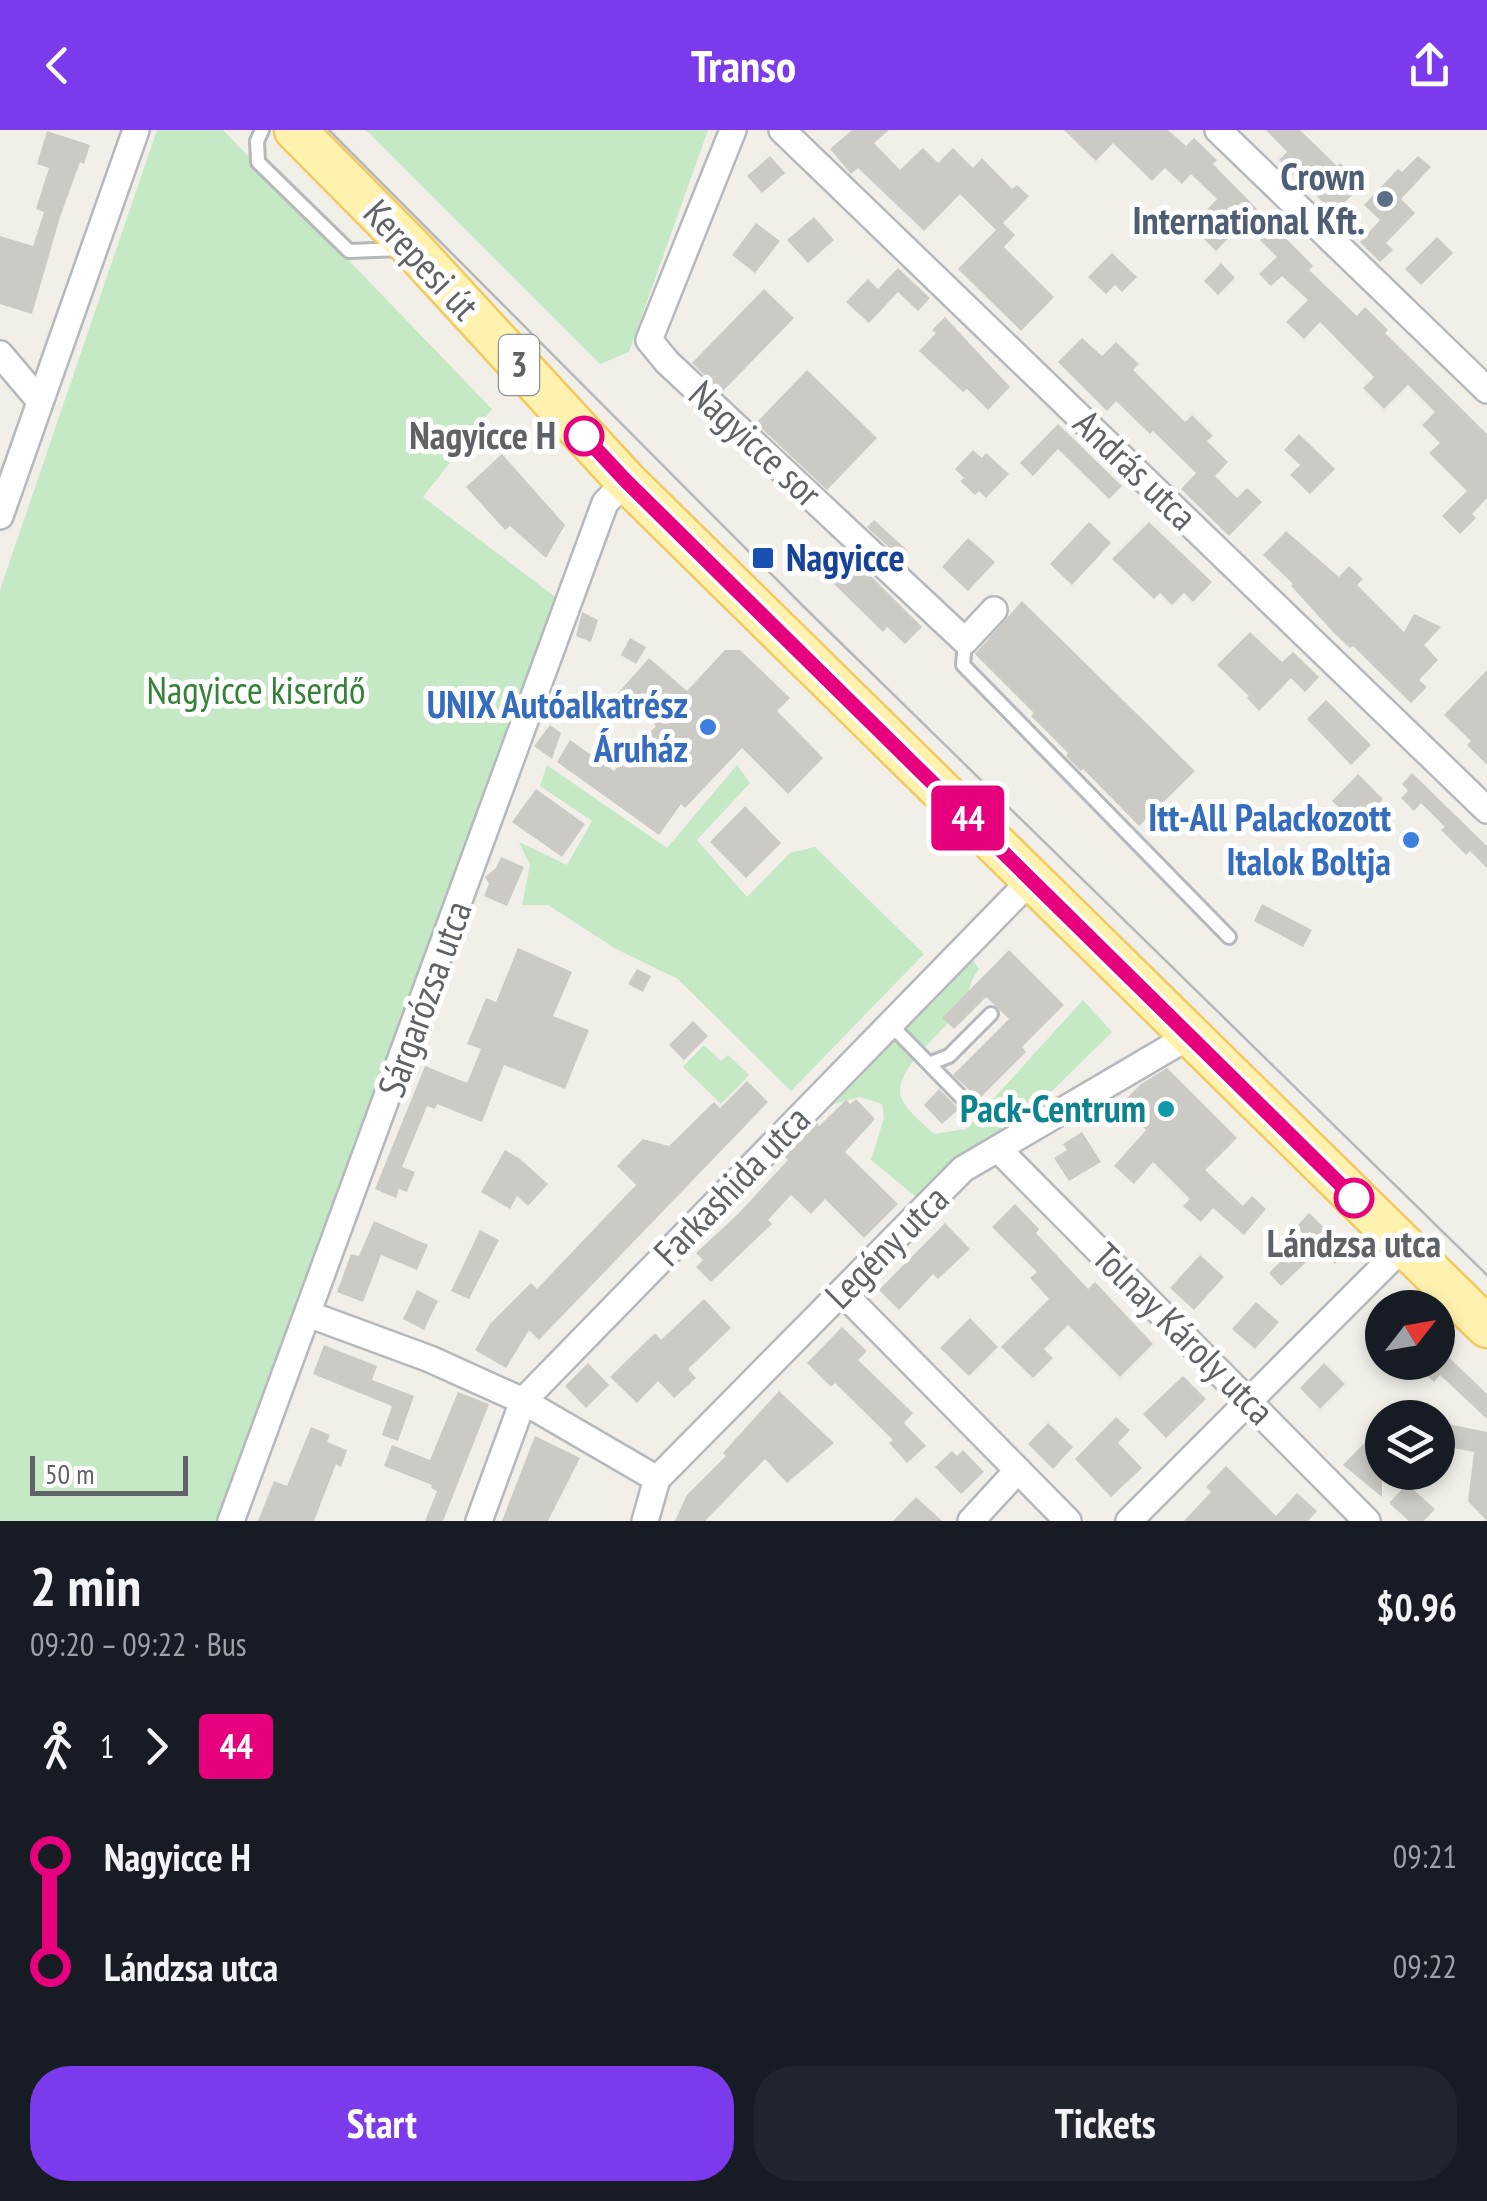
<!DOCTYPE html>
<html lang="en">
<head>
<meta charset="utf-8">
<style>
  body { margin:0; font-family:"PT Sans Narrow",sans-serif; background:#20242c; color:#f1f3f6; height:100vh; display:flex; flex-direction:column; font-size:38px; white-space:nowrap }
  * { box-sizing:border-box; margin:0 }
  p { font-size:32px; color:#9ea1a6 }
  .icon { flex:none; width:55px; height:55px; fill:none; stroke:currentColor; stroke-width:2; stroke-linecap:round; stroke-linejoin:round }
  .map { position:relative; height:1391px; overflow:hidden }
  .sheet { display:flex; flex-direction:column; background:#171b24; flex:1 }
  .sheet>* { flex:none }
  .badge { padding:0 20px; border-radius:8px; font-size:35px; line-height:65px }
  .needle { width:65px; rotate:59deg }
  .tools { position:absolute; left:1365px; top:1160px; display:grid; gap:20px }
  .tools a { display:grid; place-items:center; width:90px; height:90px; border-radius:50%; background:#171b24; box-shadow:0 5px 15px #0003; font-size:50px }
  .scale { position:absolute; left:30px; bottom:25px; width:158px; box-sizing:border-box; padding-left:10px; border:5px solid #5f6368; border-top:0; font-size:28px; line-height:35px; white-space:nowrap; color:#5f6368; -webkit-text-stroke:8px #fff; paint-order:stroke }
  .map>.badge { position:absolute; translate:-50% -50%; box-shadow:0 0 0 5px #fff }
  .legs { display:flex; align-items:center; gap:15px; height:110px; padding:0 30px; font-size:32px }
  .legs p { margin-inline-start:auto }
  .overview { display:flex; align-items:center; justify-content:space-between; height:170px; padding:0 30px }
  h1 { font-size:55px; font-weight:700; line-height:75px }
  .primary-button { display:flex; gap:20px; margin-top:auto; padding:20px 30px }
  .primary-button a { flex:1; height:115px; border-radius:40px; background:#7c3aed; color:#fff; font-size:40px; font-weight:700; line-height:115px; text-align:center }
  .primary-button a+a { background:#20242c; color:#f1f3f6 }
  ul { padding:0 30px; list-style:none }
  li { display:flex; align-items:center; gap:35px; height:110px; font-size:38px }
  li i { display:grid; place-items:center; width:15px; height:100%; margin:0 12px; background:currentColor }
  li i::after { content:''; width:25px; height:25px; margin:-12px; border:8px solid; border-radius:50%; background:#171b24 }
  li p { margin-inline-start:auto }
  li:first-child i { background:linear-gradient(#0000 50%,currentColor 0) }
  li:last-child i { background:linear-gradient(currentColor 50%,#0000 0) }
  header { display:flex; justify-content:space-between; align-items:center; height:130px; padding:0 30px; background:#7c3aed; color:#fff; font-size:45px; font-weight:700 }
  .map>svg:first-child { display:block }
  .green { fill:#c5e8c5 }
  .building { fill:#cccac5 }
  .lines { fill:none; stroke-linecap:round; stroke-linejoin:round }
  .lane-casing { stroke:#b5b8bc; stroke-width:18 }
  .street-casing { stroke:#b5b8bc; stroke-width:30 }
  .primary-casing { stroke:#f2c960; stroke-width:45 }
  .lane { stroke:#fff; stroke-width:12 }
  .street { stroke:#fff; stroke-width:25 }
  .primary { stroke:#fff2af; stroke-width:40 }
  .tram { stroke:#b6b7b8; stroke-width:2.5 }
  .line-1-casing { stroke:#fff; stroke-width:22 }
  .line-1 { stroke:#e6007e; stroke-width:15 }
  .service-dot { fill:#5c6f8a; stroke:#fff; stroke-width:4 }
  .stop-1-dot { fill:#fff; stroke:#e6007e; stroke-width:5 }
  .transit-dot { fill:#1a4fb4; stroke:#fff; stroke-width:4 }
  .shop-dot { fill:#3f7fe0; stroke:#fff; stroke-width:4 }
  .culture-dot { fill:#0f9aa8; stroke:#fff; stroke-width:4 }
  .labels { text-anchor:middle; stroke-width:10; stroke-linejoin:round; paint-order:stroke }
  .shield { fill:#fff; stroke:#8f9295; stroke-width:2.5 }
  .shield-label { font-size:35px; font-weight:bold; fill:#5f6368 }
  .service-label { font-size:38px; font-weight:bold; fill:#4e5e75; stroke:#fff; text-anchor:end }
  .street-label { font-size:38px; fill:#5f6368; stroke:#fff }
  .stop-label { font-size:38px; font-weight:bold; fill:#5f6368; stroke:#fff; text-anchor:end }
  .transit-label { font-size:38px; font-weight:bold; fill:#164399; stroke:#fff; text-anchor:start }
  .park-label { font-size:38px; fill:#348238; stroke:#fff }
  .shop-label { font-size:38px; font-weight:bold; fill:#366cbe; stroke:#fff; text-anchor:end }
  .culture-label { font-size:38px; font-weight:bold; fill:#0d838f; stroke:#fff; text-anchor:end }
</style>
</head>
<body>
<header><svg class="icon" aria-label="back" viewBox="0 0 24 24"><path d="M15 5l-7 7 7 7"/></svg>Transo<svg class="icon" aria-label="share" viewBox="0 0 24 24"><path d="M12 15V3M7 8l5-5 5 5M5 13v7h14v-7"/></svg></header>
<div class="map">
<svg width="1487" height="1391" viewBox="0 0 1487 1391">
  <rect width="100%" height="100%" fill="#f1efe8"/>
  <path class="green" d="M157 0H223L492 279 423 367 563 473 216 1391H0V460Z
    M366 0H708L629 222 600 234Z
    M547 635 667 718 737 635 750 653 697 710 747 767 790 723 815 717 924 824 791 961 678 849 616 819 548 775H522L530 735 519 712 567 735 592 691 540 656Z
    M972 829 979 839C969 851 970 863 963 874 948 900 900 931 900 962 901 977 924 994 934 1004L966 999 1083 870 1112 902 1036 977 921 1071 871 1030 884 988 882 974 860 967 834 974Z
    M704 915 721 931 728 925 749 945 721 974 683 937Z"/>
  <path class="building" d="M852 0H889L874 13 900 40 923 18 938 33 953 18 973 38 982 28 1012 59 1017 55 1029 66 1003 93 1015 105 1004 117 1054 167 1021 201 958 139 996 100 960 64 924 101 858 38 851 44 830 19Z
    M1064 0H1168L1186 16 1194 8 1217 30 1213 34 1313 136 1309 140 1357 186 1365 177 1388 200 1385 203 1487 304V368L1472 384 1476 388 1460 404 1442 386 1467 361 1429 323 1440 313 1422 295 1435 282 1408 255 1384 279 1363 258 1374 247 1320 192 1304 209 1286 192 1308 170 1282 146 1271 156 1259 144 1277 127 1243 93 1216 121 1191 96 1217 69 1191 44 1182 54 1165 38 1152 51 1113 13 1096 31Z
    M1266 0H1300L1337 36 1340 33 1362 55 1334 83 1279 30 1287 22Z
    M47 1 90 15 84 34 80 32 60 87 32 184 0 174V106L33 116 44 82 36 79 49 38 37 34Z
    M770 26 785 43 762 63 747 46Z
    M1418 26 1431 37 1401 69 1415 83 1386 113 1393 120 1380 132 1360 112 1380 90 1364 75 1398 39 1402 42Z
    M814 87 834 110 808 133 787 110Z
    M756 93 780 111 755 143 732 125Z
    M1437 107 1453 123 1421 155 1405 139Z
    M1112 123 1137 147 1122 162 1115 155 1106 164 1088 147Z
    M1221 133 1235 148 1218 165 1204 151Z
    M898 138 930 168 918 181 898 162 869 193 846 172 868 149 878 159Z
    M764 159 794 188 722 262 692 233Z
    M945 187 1010 257 988 280 967 259 963 262 919 221 936 203 932 200Z
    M1082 208 1102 226 1116 212 1139 234 1133 240 1185 292 1192 285 1213 306 1207 311 1228 332 1215 346 1237 368 1247 358 1262 372 1229 406 1181 359 1196 343 1153 301 1150 304 1116 271 1107 281 1058 232Z
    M807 240 877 308 827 360 756 293Z
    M1058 294 1122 356 1109 369 1058 319 1033 346 1020 333Z
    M1299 304 1335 339 1310 364 1290 345 1300 335 1284 320Z
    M973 320 982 328 986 323 1009 344 986 368 979 361 975 365 960 351 964 348 955 339Z
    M502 324 565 395 546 428 510 396 505 400 466 357Z
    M874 390 907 420 900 428 867 397Z
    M1089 392 1111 413 1072 455 1050 434Z
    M1149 392 1212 452 1193 472 1184 463 1172 475 1160 463 1154 469 1112 429Z
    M1286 401 1339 447 1349 436 1363 449 1357 455 1404 502 1414 484 1441 497 1424 515 1438 530 1419 550 1427 557 1411 573 1353 516 1350 518 1335 504 1291 456 1293 454 1263 425Z
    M968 408 995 432 968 461 942 437Z
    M854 429 922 497 905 514 887 497 883 502 832 452Z
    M1022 471 1195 641 1139 696 1083 639 1081 641 1066 626 1068 623 1031 586 1034 583 975 524Z
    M582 482 598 490 591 512 576 506Z
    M1250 502 1282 532 1293 522 1319 547 1305 562 1291 548 1259 581 1247 568 1249 566 1217 535Z
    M630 508 646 517 636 534 621 525Z
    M725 520H740L790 568 777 581 823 628 788 664 742 618 685 678 681 674 659 705 557 632 570 610 614 641 656 596 618 563 649 528 687 561Z
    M1487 540V635L1467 615 1471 611 1444 585Z
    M1326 570 1371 615 1351 635 1307 589Z
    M550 595 561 603 552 629 534 616Z
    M1412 643 1487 716V738L1470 721 1466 725 1441 700 1445 697 1421 673 1414 681 1401 668 1408 661 1402 654Z
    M1358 644 1383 669 1358 695 1332 671Z
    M536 659 585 694 562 727 512 692Z
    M745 676 781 713 746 748 710 712Z
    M501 727 524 737 507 776 484 766 489 754 485 747 496 738Z
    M1262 774 1312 800 1303 817 1254 791Z
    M518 818 572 842 553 886 589 900 565 959 504 935 482 992 437 974 435 979 427 976 402 1037 415 1042 407 1062 399 1059 396 1068 375 1059 425 936 467 953 481 919 467 914 486 868 496 872Z
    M1009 820 1064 875 1022 917 1026 922 979 969 953 945 1009 889 986 867 954 899 942 888Z
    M637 839 651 846 643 862 628 854Z
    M693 891 708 906 684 930 669 915Z
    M1167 938 1237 1008 1205 1040 1243 1076 1252 1066 1266 1079 1244 1105 1213 1078 1201 1092 1183 1076 1190 1069 1153 1032 1134 1054 1114 1036 1146 1000 1120 975 1141 954Z
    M747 951 768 972 539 1210 529 1200 506 1238 475 1220 490 1194 531 1153 537 1159 636 1055 617 1036 643 1009 669 1016 714 972 720 978Z
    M939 959 959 979 942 994 924 975Z
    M856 969 875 989 845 1022 898 1074 864 1108 825 1069 811 1084 791 1065 768 1090 772 1094 711 1152 696 1137 703 1130 696 1123 738 1084 788 1030 784 1026 817 993 819 996 846 970 850 974Z
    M1082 1002 1101 1032 1069 1051 1054 1028 1067 1020 1063 1014Z
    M505 1020 520 1029 548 1054 528 1076 517 1066 510 1079 481 1062Z
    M1015 1074 1039 1099 1036 1103 1088 1159 1095 1152 1153 1214 1120 1247 1068 1195 1044 1219 1053 1228 1033 1248 1001 1217 1049 1169 1030 1148 1037 1142 992 1097Z
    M1309 1083 1347 1120 1335 1134 1320 1119 1281 1156 1269 1143 1306 1106 1296 1097Z
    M374 1091 428 1115 417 1140 381 1125 363 1172 337 1162 351 1124 359 1126Z
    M945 1093 970 1119 938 1149 933 1144 899 1180 879 1160Z
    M480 1100 499 1110 469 1169 451 1161Z
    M1200 1125 1224 1147 1194 1180 1170 1158Z
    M417 1160 438 1171 424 1200 403 1189Z
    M704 1169 731 1198 688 1239 696 1248 674 1268 658 1251 637 1273 610 1247 655 1203 661 1210Z
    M1256 1172 1279 1192 1255 1219 1232 1199Z
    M970 1188 998 1217 969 1246 940 1218Z
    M842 1197 867 1221 858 1230 913 1283 904 1293 926 1316 907 1333 889 1313 893 1310 835 1253 831 1257 807 1233Z
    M324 1215 377 1236 372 1250 414 1266 398 1311 382 1305 392 1276 313 1244Z
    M1438 1217 1487 1264V1289L1440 1245 1434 1252 1412 1232H1438Z
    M588 1233 609 1255 586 1278 565 1256Z
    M1324 1233 1345 1254 1320 1279 1300 1258Z
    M1183 1246 1206 1269 1166 1308 1143 1284Z
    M779 1261 834 1313 787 1353 765 1329 705 1391H675L687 1365 726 1326 723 1323Z
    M458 1262 489 1274 443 1391H425L437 1361 431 1358 432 1355 384 1336 392 1315 430 1330Z
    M1116 1287 1130 1300 1118 1313 1142 1338 1111 1367 1075 1329Z
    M1438 1292 1487 1302V1391L1468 1371 1474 1322 1438 1315Z
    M1048 1293 1073 1317 1053 1339 1028 1314Z
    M311 1297 330 1305 327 1312 347 1320 341 1337 336 1334 314 1391H258L274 1351 287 1356Z
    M1372 1305 1382 1314V1367L1343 1335Z
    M535 1306 580 1328 548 1391H502Z
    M963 1320 984 1342 961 1364 935 1337 952 1321 957 1326Z
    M1226 1336 1276 1386 1297 1363 1317 1381 1308 1391H1184L1211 1362 1206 1357Z
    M1407 1354 1435 1379 1424 1391H1409L1389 1373Z
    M916 1367 942 1391H893Z"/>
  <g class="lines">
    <defs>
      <path id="lane" d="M262 0 257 11 258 32 349 121 401 119
        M965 511 963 535 1229 807
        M890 894 970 976
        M931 933 949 926 991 884"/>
      <path id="street" d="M733 0 649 210 667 232 965 511 994 480
        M782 0 1487 680
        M1218 0 1487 260
        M0 224 39 270
        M0 386 136 0
        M998 1019 1367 1391
        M842 1162 1068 1391
        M308 1184 430 1229 523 1271 657 1349
        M231 1391 605 373 626 351
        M479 1391 523 1271 1031 750
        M645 1391 657 1349 963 1039 1188 907
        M971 1391 1018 1340
        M1129 1391 1404 1116"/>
      <path id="primary" d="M295 0 412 118 626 351 1487 1197"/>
    </defs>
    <use href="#lane" class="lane-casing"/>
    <use href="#street" class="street-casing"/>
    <use href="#primary" class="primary-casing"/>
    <use href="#lane" class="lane"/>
    <use href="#street" class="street"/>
    <use href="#primary" class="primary"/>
    <path class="tram" d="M329 0 802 475 1487 1145"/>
  </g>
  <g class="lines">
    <defs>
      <path id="line-1" d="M584 306 626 351 1354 1068"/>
    </defs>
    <use href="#line-1" class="line-1-casing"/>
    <use href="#line-1" class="line-1"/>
  </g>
  <circle class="service-dot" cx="1385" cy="69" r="10"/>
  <g class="stop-1-dot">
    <circle cx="584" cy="306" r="18"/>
    <circle cx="1354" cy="1068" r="18"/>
  </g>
  <rect class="transit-dot" x="751" y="416" width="24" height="24" rx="5"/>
  <g class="shop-dot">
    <circle cx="708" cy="597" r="10"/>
    <circle cx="1411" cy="710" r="10"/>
  </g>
  <circle class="culture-dot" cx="1166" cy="979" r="10"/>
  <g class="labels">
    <rect class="shield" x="499" y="205" width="40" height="60" rx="8"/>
    <g class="shield-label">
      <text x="519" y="247">3</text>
    </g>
    <g class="service-label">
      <text x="1365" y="60">Crown<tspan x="1365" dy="44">International Kft.</tspan></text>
    </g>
    <g class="street-label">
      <text transform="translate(421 130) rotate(47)" y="13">Kerepesi út</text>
      <text transform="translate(755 314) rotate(43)" y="13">Nagyicce sor</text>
      <text transform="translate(1135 340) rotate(44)" y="13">András utca</text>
      <text transform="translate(425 869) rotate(-70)" y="13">Sárgarózsa utca</text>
      <text transform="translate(732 1056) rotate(-46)" y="13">Farkashida utca</text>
      <text transform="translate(887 1117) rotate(-45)" y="13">Legény utca</text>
      <text transform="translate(1183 1204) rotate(45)" y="13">Tolnay Károly utca</text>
    </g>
    <g class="stop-label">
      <text x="556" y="319">Nagyicce H</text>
      <text x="1354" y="1127" text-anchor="middle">Lándzsa utca</text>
    </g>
    <g class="transit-label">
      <text x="786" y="441">Nagyicce</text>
    </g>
    <g class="park-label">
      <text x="256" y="574">Nagyicce kiserdő</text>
    </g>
    <g class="shop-label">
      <text x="688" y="588">UNIX Autóalkatrész<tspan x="688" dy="44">Áruház</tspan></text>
      <text x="1391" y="701">Itt-All Palackozott<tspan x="1391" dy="44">Italok Boltja</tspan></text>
    </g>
    <g class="culture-label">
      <text x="1146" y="992">Pack-Centrum</text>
    </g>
  </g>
</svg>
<div class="tools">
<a><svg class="needle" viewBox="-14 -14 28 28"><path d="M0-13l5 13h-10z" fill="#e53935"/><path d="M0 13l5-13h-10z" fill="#9ea1a6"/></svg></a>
<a><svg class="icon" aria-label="layers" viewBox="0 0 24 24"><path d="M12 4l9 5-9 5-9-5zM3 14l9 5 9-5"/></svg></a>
</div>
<div class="scale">50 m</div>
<b class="badge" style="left:968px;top:688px;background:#e6007e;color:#fff">44</b>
</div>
<section class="sheet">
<div class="overview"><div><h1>2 min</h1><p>09:20 – 09:22 · Bus</p></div><b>$0.96</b></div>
<div class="legs"><svg class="icon" aria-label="walk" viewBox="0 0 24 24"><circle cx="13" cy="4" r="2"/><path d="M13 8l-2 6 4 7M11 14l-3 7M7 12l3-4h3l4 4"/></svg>1<svg class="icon" aria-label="forward" viewBox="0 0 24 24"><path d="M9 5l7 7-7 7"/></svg><b class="badge" style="background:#e6007e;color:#fff">44</b></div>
<ul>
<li><i style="color:#e6007e"></i><b>Nagyicce H</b><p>09:21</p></li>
<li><i style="color:#e6007e"></i><b>Lándzsa utca</b><p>09:22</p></li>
</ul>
<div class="primary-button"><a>Start</a><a>Tickets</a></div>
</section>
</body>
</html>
